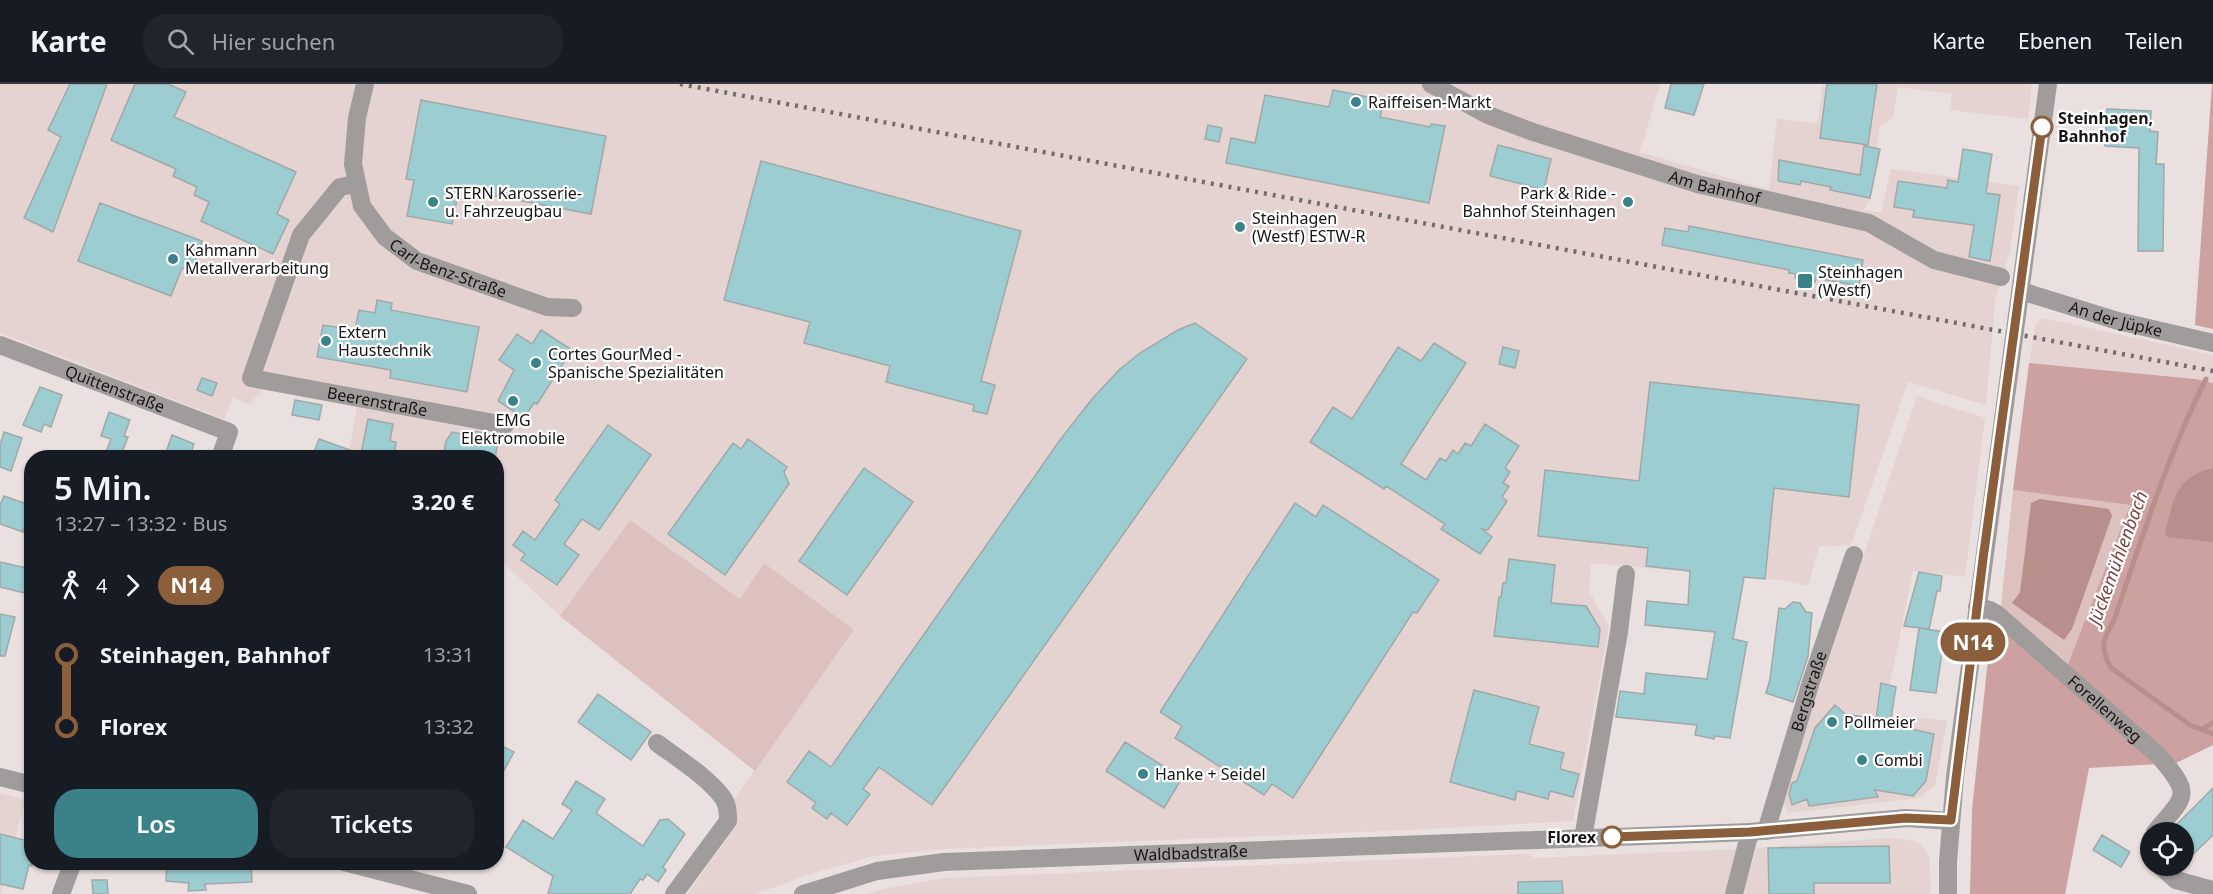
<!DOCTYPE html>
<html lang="de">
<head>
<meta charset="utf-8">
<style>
  body { margin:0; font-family:"Noto Sans",sans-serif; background:#20242c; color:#f1f3f6; height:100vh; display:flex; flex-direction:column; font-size:22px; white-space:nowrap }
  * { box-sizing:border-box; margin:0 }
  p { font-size:20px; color:#9ea1a6 }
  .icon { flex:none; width:33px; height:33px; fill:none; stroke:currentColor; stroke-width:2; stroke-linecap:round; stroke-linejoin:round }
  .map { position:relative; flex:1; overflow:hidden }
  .sheet { position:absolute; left:24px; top:366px; width:480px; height:420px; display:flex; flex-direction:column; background:#171b24; border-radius:24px; box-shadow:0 2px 4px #0004 }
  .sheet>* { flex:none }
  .badge { padding:0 12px; border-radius:20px; font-size:21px; line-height:39px }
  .tools { position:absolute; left:2140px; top:738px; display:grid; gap:12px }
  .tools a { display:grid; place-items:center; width:54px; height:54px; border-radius:50%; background:#171b24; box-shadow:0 2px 4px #0004; font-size:30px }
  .map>.badge { position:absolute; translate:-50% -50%; box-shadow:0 0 0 3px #fff }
  .legs { display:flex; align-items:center; gap:9px; height:66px; padding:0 30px; font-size:20px }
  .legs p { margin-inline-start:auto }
  .summary { display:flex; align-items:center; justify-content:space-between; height:102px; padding:0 30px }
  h1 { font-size:33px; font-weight:600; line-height:45px }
  .primary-button { display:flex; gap:12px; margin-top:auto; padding:12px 30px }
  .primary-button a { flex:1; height:69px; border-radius:24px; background:#3a8288; color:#fff; font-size:24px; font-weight:600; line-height:69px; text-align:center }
  .primary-button a+a { background:#20242c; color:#f1f3f6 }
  ul { padding:0 30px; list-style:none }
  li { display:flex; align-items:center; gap:21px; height:72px; font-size:22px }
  li i { display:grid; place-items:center; width:9px; height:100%; margin:0 8px; background:currentColor }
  li i::after { content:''; width:15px; height:15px; margin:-8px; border:4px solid; border-radius:50%; background:#171b24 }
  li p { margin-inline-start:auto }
  li:first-child i { background:linear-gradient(#0000 50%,currentColor 0) }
  li:last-child i { background:linear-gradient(currentColor 50%,#0000 0) }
  header { display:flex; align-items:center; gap:36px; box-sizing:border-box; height:84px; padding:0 30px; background:#171b24; border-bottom:2px solid #363941 }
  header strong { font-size:28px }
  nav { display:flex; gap:33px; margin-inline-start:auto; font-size:21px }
  .search { width:420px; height:54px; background:#20242c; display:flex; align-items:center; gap:15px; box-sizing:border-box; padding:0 21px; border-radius:24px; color:#9ea1a6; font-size:22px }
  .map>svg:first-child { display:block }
  .built { fill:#e5d3d2 }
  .green { fill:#ddc1bf }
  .forest { fill:#cca19f }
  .water { fill:#b98f8c }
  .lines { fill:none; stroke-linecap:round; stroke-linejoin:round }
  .stream { stroke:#b98f8c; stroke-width:5 }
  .building { fill:#9ccdd1; stroke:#a0a8a9; stroke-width:1.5 }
  .minor { stroke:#a09c9c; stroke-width:18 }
  .rail { stroke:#726c6c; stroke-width:4.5; stroke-dasharray:3 6; stroke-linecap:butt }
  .line-1-casing { stroke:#fff; stroke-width:14 }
  .line-1 { stroke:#8b5e3c; stroke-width:9 }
  .poi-dot { fill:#3a8288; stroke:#fff; stroke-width:2 }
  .stop-1-dot { fill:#fff; stroke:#8b5e3c; stroke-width:3 }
  .labels { text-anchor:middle; stroke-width:4.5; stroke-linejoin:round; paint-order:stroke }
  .poi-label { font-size:16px; fill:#171414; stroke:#fff; text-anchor:start }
  .stop-label { font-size:16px; font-weight:bold; fill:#171414; stroke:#fff; text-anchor:start }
  .street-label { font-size:16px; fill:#171414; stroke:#fff }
  .water-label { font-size:18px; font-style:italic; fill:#7d4341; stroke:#fff }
</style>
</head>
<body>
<header>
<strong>Karte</strong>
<div class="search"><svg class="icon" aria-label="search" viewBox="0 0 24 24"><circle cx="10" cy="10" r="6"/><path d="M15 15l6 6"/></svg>Hier suchen</div>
<nav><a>Karte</a><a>Ebenen</a><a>Teilen</a></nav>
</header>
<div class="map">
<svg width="2213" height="810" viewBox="0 0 2213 810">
  <rect width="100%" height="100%" fill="#e9e0df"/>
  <path class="built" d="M0 0H1660L1640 68 1769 106 1777 35 1818 39 1823 0H2032L2028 35 1950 26 1952 10 1898 3 1893 34 1880 42 1870 114 1864 126 1881 129 1891 85 2019 102 2010 166 1995 217 1986 321 1908 298 1851 461 1819 463 1808 502 1781 496 1591 479 1589 507 1609 542 1573 737 1410 746 944 765 874 772 814 789 755 810H687L737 741 734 715 854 547 740 515 630 436 560 532 497 473 496 374 348 373 357 322 264 305 249 320 233 314 224 335 0 249Z
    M2044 234 2213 271V299L2194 295 2029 279 2036 239Z
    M1917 312 1985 334 1965 493 1913 487 1888 609 1879 607 1876 628 1947 637 1935 701 1919 714 1788 729 1782 715Z
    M0 709 25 716 1 810H0Z
    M1888 754 1910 756 1920 760 1929 771 1931 810H1742L1757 764Z
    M1737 765 1726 810H867L883 805 945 794 1529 770 1535 774Z"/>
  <path class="green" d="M2013 406 2130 421 2068 580 2001 522Z
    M630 436 740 515 764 479 854 546 755 687 560 532Z"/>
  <path class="forest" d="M2212 0H2213V245L2195 241Z
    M2029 279 2195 295 2213 299V661L2176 679 2089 684 2065 810H1970L1972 726 1991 547 2003 543 2065 599 2068 580 2130 421 2013 406Z"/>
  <path class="water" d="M2213 384V458L2167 453 2165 448C2174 415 2175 393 2213 384Z
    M2040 415 2109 425 2112 432 2072 545 2064 556 2012 519 2020 508 2031 419Z"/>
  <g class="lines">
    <path class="stream" d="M2206 295C2167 372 2142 455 2114 536 2103 556 2099 563 2111 584L2190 641 2213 650
      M2202 645 2213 639"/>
  </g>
  <path class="building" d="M70 0H107L53 148 24 134 61 53 48 46Z
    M135 0H168L186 8 174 33 296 88 277 130 289 136 273 170 201 137 209 118 194 111 197 103 173 92 176 85 111 56Z
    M1671 0H1704L1694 31 1665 24Z
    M1827 0H1877L1868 61 1820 54Z
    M1333 6 1384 16 1380 33 1430 43 1431 40 1445 42 1429 119 1226 79 1231 54 1255 59 1265 11 1329 23Z
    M421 16 606 52 591 130 459 105 452 140 407 132 414 96 406 95Z
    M2107 25 2151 27 2150 47 2158 48 2156 80H2164L2163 167H2138L2139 64 2105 62Z
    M1208 41 1222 44 1219 58 1205 55Z
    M1498 61 1551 75 1544 106 1490 92Z
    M1864 62 1880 65 1870 114 1830 106 1831 103 1801 97 1800 101 1778 97 1779 76 1860 91Z
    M1963 65 1992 70 1986 109 2000 111 1990 177 1969 173 1974 141 1913 133 1914 126 1894 123 1898 97 1947 104 1948 96 1958 98Z
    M761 77 1021 147 981 297 995 301 987 330 973 327 974 321 886 298 890 282 804 259 810 238 724 216Z
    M100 119 202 157 191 187 182 184 171 212 78 177Z
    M1689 142 1863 176 1859 202 1816 194 1815 198 1795 194 1796 190 1789 189V186L1662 161 1665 144 1688 148Z
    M377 216 392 219 391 226 479 243 467 308 390 294 391 286 317 273 323 241 355 246 359 226 375 229Z
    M1195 239 1247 275 932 721 879 683 863 705 870 710 847 741 831 729 827 735 812 724 816 719 787 698 809 667 831 683 1060 356 1092 315 1120 285 1140 269 1178 246Z
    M541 246 572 266 537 320 534 319 524 334 498 317 514 286 499 276 517 250 532 260Z
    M1434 259 1466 279 1401 380 1426 396 1440 374 1446 377 1453 366 1458 370 1465 359 1471 362 1485 340 1519 362 1505 384 1510 388 1503 399 1509 402 1502 413 1507 417 1488 446 1482 445 1492 453 1480 470 1441 445 1445 440 1386 402 1384 405 1310 358 1333 323 1352 335 1398 263 1421 277Z
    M1503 263 1519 267 1515 284 1499 280Z
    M202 294 217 299 212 312 197 306Z
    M1650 298 1859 321 1849 413 1774 404 1765 495 1744 493 1733 555 1747 558 1730 654 1715 652 1714 655 1695 651 1697 641 1616 633 1620 607 1644 610 1646 589 1707 595 1715 548 1645 541 1647 517 1688 521 1690 487 1646 482 1648 464 1538 452 1545 386 1639 397Z
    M40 303 62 311 51 343 44 340 41 348 23 341Z
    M295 316 322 321 319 336 292 331Z
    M109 328 130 336 124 352 128 353 120 373 106 368 111 355 101 352Z
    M368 335 393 340 390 357 396 358 394 374H312L319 355 361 370Z
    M608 341 651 371 599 446 582 435 564 460 579 471 557 501 521 476 525 470 513 461 523 447 535 456 560 420 555 416Z
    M473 347 499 352 495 374H443L446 357 452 348 472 352Z
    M4 348 22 354 11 387 0 383V361Z
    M172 351 194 360 189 374H164Z
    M748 355 787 383 784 388 789 400 725 491 668 450 733 359 741 365Z
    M864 384 913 418 847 511 799 477Z
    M4 412 32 422 23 448 0 440V421Z
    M1295 419 1316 433 1323 421 1439 496 1417 529 1413 528 1293 714 1272 700 1264 711 1180 657 1175 654 1182 642 1160 628Z
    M1509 475 1555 481 1551 519 1586 522 1600 545 1598 563 1494 552 1499 513H1501L1503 499H1506Z
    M0 478 31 485 25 509 0 503Z
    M1919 488 1942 492 1940 507H1937L1929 545 1904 542Z
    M1793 518 1800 519 1806 528 1812 529 1808 572 1793 618 1766 609 1770 595 1779 524 1785 525Z
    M0 530 15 533 5 572H0Z
    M1919 544 1945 548 1936 609 1910 606Z
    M1881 599 1896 603 1890 640 1934 650 1926 697 1913 712 1875 706 1878 713 1809 722 1807 715 1792 721 1789 710 1792 699 1797 697 1815 644 1835 621 1845 630 1876 635Z
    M1474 606 1539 623 1529 660 1564 669 1560 685 1579 690 1573 713 1550 707 1548 715 1517 707 1515 716 1450 698Z
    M598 610 651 648 631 676 578 638Z
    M1125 658 1182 694 1164 724 1106 687Z
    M496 659 514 668 496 701Z
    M576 697 605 715 596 729 643 762 660 736 668 735 685 750 663 783 666 786 658 798 647 790 643 796 640 795 630 810H548L553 792 506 763 523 736 553 755 572 726 562 720Z
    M2213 704V751L2184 779V748H2169Z
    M0 750 32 758V782L29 781 23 805 0 800Z
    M2102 751 2130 768 2121 783 2093 766Z
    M1889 762 1890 799H1814V810H1769L1768 764Z
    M167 778H192L191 781 251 778 252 798 205 800 206 806 188 807 189 799 166 797Z
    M92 796H107L108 810H93Z
    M1562 797 1563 810H1518V798Z"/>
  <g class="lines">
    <g class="minor">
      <path id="s1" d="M365 0 357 34 353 80 362 122 385 153 417 177 547 223 573 224"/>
      <path id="s2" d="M1431 0 1488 31 1533 48 1697 100 1869 139 1934 176 2001 193"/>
      <path id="s3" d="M356 100 340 103 301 151 251 294 505 341"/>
      <path id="s4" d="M2021 207 2118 237 2213 259"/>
      <path id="s5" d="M0 261 229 348 220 374"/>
      <path id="s6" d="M1977 523 1990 526 1997 530 2159 672C2193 712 2186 711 2155 748"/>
      <path d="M657 659C677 674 708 693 723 714 728 721 728 729 728 737L674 810"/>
      <path d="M0 693 32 701"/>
      <path id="s7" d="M1766 747 1810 601 1854 471"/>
      <path d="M1583 754 1619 548 1626 490"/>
      <path d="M2151 755 2149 767 2151 771"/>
      <path d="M344 778 468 810"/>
      <path d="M2160 782 2176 796 2213 806"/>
      <path d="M61 810 73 778"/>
      <path id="s8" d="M803 810 877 787 944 778 1750 748 1906 734 1951 737"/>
      <path d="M1734 810 1750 748"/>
      <path d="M1948 810V777L1955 693 2048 0"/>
    </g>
    <path class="rail" d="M680 0 2213 287"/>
  </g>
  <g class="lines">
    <defs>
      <path id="line-1" d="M1612 753 1750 748 1906 734 1951 736 1983 475 2042 43"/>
    </defs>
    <use href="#line-1" class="line-1-casing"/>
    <use href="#line-1" class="line-1"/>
  </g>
  <g class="poi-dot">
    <circle cx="1356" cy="18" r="6"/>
    <circle cx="433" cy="118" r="6"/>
    <circle cx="1628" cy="118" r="6"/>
    <circle cx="1240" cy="143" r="6"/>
    <circle cx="173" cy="175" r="6"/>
    <rect x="1797" y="189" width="16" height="16" rx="3"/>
    <circle cx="326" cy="257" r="6"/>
    <circle cx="536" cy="279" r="6"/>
    <circle cx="513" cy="317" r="6"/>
    <circle cx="1832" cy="638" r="6"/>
    <circle cx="1862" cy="676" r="6"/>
    <circle cx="1143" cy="690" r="6"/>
  </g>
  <g class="stop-1-dot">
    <circle cx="2042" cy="43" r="10"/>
    <circle cx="1612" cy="753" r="10"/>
  </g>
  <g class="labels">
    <g class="poi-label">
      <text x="1368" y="24">Raiffeisen-Markt</text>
      <text x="445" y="115">STERN Karosserie-<tspan x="445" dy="18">u. Fahrzeugbau</tspan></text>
      <text x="1616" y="115" text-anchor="end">Park &amp; Ride -<tspan x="1616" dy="18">Bahnhof Steinhagen</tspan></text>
      <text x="1252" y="140">Steinhagen<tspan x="1252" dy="18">(Westf) ESTW-R</tspan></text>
      <text x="185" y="172">Kahmann<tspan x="185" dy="18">Metallverarbeitung</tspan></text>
      <text x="1818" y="194">Steinhagen<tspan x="1818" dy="18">(Westf)</tspan></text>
      <text x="338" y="254">Extern<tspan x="338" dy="18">Haustechnik</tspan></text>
      <text x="548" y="276">Cortes GourMed -<tspan x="548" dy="18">Spanische Spezialitäten</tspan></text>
      <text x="513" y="342" text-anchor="middle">EMG<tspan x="513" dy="18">Elektromobile</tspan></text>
      <text x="1844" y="644">Pollmeier</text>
      <text x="1874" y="682">Combi</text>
      <text x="1155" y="696">Hanke + Seidel</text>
    </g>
    <g class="stop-label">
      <text x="2058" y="40">Steinhagen,<tspan x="2058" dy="18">Bahnhof</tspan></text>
      <text x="1596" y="759" text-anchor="end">Florex</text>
    </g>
    <g class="street-label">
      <text dy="6" stroke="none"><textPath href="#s2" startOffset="303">Am Bahnhof</textPath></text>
      <text dy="6" stroke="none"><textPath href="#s1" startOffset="234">Carl-Benz-Straße</textPath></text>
      <text dy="6" stroke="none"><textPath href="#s4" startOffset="99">An der Jüpke</textPath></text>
      <text dy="6" stroke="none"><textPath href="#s5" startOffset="123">Quittenstraße</textPath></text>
      <text dy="6" stroke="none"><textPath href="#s3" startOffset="358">Beerenstraße</textPath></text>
      <text dy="6" stroke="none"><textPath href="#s7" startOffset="146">Bergstraße</textPath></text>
      <text dy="6" stroke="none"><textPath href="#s6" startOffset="165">Forellenweg</textPath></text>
      <text dy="6" stroke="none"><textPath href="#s8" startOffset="392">Waldbadstraße</textPath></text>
    </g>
    <g class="water-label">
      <text transform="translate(2118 474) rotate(-70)" y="6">Jückemühlenbach</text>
    </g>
  </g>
</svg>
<div class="tools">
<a><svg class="icon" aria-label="locate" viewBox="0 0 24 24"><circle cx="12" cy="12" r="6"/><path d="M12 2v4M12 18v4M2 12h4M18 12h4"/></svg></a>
</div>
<b class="badge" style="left:1973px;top:558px;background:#8b5e3c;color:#fff">N14</b>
<section class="sheet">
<div class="summary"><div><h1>5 Min.</h1><p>13:27 – 13:32 · Bus</p></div><b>3.20 €</b></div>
<div class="legs"><svg class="icon" aria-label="walk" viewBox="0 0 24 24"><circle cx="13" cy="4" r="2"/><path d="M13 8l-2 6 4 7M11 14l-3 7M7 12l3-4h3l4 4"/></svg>4<svg class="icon" aria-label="forward" viewBox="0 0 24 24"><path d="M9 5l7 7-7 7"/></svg><b class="badge" style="background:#8b5e3c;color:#fff">N14</b></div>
<ul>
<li><i style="color:#8b5e3c"></i><b>Steinhagen, Bahnhof</b><p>13:31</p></li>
<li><i style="color:#8b5e3c"></i><b>Florex</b><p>13:32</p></li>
</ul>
<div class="primary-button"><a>Los</a><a>Tickets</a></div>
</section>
</div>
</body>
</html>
